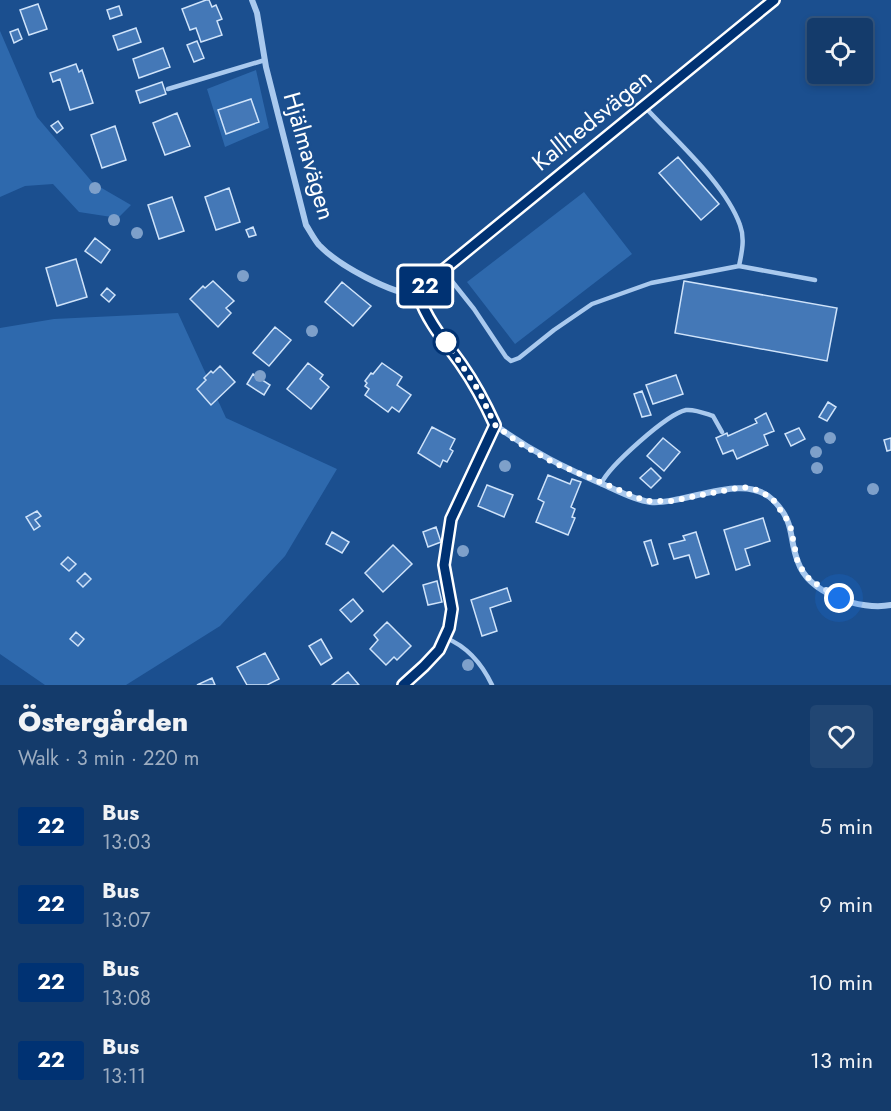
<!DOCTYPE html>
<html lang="en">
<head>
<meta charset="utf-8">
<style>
  body { margin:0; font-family:Jost,sans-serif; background:#214673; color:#f1f3f6; height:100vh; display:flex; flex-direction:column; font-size:22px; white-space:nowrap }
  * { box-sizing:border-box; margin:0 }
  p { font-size:20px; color:#9dadc1 }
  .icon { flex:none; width:33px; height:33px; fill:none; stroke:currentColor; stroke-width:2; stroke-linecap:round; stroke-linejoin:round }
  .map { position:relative; height:685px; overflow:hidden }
  .sheet { display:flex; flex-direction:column; background:#143b6b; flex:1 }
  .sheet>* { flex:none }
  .badge { padding:0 12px; border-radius:4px; font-size:21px; line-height:39px }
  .buttons { position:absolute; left:807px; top:18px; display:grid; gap:12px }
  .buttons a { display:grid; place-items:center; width:66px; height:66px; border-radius:6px; background:#143b6b; box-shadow:0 3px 9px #0003,0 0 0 2px #33557e; font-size:30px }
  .you { position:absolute; width:30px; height:30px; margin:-15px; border:4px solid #fff; border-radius:50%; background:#1a73e8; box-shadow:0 0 0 9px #1a73e833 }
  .map>.badge { position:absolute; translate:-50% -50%; box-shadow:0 0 0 3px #fff }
  .round { display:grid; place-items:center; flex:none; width:63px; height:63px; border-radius:6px; background:#214673 }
  .overview { display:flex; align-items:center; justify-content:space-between; height:102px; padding:0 18px }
  h1 { font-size:28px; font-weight:800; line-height:45px }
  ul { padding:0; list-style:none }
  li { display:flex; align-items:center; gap:18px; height:78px; padding:0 18px }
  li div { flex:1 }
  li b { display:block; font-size:22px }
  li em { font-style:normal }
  li .badge { min-width:66px; font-weight:700; text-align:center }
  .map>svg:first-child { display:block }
  .green { fill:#2e69ad }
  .building { fill:#4478b7; stroke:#cfe3fa; stroke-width:1.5 }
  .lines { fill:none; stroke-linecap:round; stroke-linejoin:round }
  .service { stroke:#a9c9ee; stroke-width:4.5 }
  .minor { stroke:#a9c9ee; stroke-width:6 }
  .tertiary { stroke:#a9c9ee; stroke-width:10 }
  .tree { fill:#7ea0ca }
  .line-casing { stroke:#fff; stroke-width:14 }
  .line { stroke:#003273; stroke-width:9 }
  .walk { stroke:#fff; stroke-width:6; stroke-dasharray:0 10.8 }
  .stop-dot { fill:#fff; stroke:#003273; stroke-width:3 }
  .labels { text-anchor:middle; stroke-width:4.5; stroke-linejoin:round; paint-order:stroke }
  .street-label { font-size:24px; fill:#fff; stroke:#1b4f8f }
</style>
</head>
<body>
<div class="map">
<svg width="891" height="685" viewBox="0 0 891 685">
  <rect width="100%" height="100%" fill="#1b4f8f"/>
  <path class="green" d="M0 31 37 117 93 183 131 205 118 218 79 212 53 184 25 186 0 197Z
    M256 70 269 128 225 147 207 89Z
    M584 192 632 254 515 344 467 282Z
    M178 313 226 418 337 469 285 556 220 626 126 685H45L0 654V328L54 319Z"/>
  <path class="building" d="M206 0H209L212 7 216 5 222 19 217 21 222 35 201 42 196 28 190 30 182 9Z
    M38 4 47 29 29 35 20 10Z
    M119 6 122 15 110 19 107 10Z
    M136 28 141 42 118 50 113 36Z
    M18 29 22 39 14 43 10 32Z
    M197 41 204 58 194 62 187 45Z
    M163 48 170 67 139 78 133 59Z
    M76 64 79 72 82 70 93 103 70 110 60 79 53 82 50 73Z
    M162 82 166 94 140 103 136 91Z
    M251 99 259 122 226 134 218 110Z
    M177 113 190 146 165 155 153 123Z
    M58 121 63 128 57 133 51 126Z
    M115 126 126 160 102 168 91 135Z
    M678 157 719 204 701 220 659 173Z
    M229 188 240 222 216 230 205 197Z
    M172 197 184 231 159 239 148 205Z
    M253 227 256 235 249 237 246 230Z
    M95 238 110 250 101 263 85 251Z
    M76 259 87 297 57 306 46 268Z
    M213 281 234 301 226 308 231 313 218 327 190 299 203 286 205 288Z
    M684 281 837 308 827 361 675 333Z
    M342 282 371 306 353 326 325 302Z
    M107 288 115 295 109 302 101 295Z
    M275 327 291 340 269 366 253 353Z
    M308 363 323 375 320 379 329 387 311 409 287 389Z
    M382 363 402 377 397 385 411 395 399 412 392 407 388 412 365 395 369 389 365 386 367 383 365 381 371 373 373 374Z
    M220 366 235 382 211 405 197 389 206 380 204 378 211 371 213 373Z
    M253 374 270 385 264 395 247 384Z
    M676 375 683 394 653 404 646 385Z
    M642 391 651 415 642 417 634 394Z
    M828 402 836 407 827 421 819 417Z
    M766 413 774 431 764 435 768 445 737 459 733 450 723 454 716 438 727 433 728 436 757 423 755 419Z
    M432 427 455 439 450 449 453 451 447 462 443 460 440 467 418 453Z
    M799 428 805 439 791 446 785 434Z
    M663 438 680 452 664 471 647 456Z
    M891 438V450L887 451 884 440Z
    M651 468 661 478 651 488 640 478Z
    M548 475 570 484 572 479 581 482 571 507 575 509 572 517 575 518 568 535 536 522 544 502 538 499Z
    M487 485 513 495 504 517 478 506Z
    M37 511 41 516 35 520 40 526 34 530 26 517Z
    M763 518 770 541 745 549 750 565 736 570 724 530Z
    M436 527 441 542 428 547 423 532Z
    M332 532 349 542 342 553 326 544Z
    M696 532 709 574 696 578 689 555 674 559 669 544 685 540 683 536Z
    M651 540 658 564 652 566 644 542Z
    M393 545 412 564 383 592 365 573Z
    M68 557 76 564 69 571 61 564Z
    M85 573 91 579 83 587 77 581Z
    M437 581 442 602 428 605 423 585Z
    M507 588 511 601 490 608 497 631 482 636 471 600Z
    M353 599 363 611 351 622 340 610Z
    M387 622 411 646 397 660 394 657 386 665 370 649 378 640 374 635Z
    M76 632 84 639 78 646 70 639Z
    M321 639 332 658 321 665 309 646Z
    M265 653 279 679 267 685H247L237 667Z
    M348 672 359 685H332Z
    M212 678 215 685H197Z"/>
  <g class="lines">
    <path class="service" d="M168 89 265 60
      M644 106C674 139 725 183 740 225 745 238 742 252 739 266
      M443 270 474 309 506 357 511 361 519 358 554 330 592 304 651 283 739 266 815 280
      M601 484C609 466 667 414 686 410 695 409 704 413 713 416L722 432
      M446 638C468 647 482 664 492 685"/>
    <path class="minor" d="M252 0 257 13 266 67 306 225C310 231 314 239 319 245 339 266 390 293 419 296 431 331 461 360 479 391 486 402 490 414 495 425L451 519 444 565 451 608 449 628 439 650 424 667 403 685
      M495 425C532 452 565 468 607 486 620 492 635 500 650 502 686 505 744 471 773 500 796 523 788 537 798 562 809 594 861 611 891 605"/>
    <path class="tertiary" d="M419 296 426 285 436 275 774 0"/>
  </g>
  <g class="tree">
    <circle cx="95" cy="188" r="6"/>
    <circle cx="114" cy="220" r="6"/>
    <circle cx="137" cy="233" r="6"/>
    <circle cx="243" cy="276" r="6"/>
    <circle cx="312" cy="331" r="6"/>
    <circle cx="260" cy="376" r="6"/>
    <circle cx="830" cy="438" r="6"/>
    <circle cx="816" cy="452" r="6"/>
    <circle cx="505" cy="466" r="6"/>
    <circle cx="817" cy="468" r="6"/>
    <circle cx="873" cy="489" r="6"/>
    <circle cx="463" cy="551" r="6"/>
    <circle cx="468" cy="665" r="6"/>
  </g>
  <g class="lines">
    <defs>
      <path id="line" d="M403 685 424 666 439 650 449 628 452 609 444 565 451 519 495 425C485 403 475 384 461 364 446 343 427 321 419 296L426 285 436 276 774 0"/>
    </defs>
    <use href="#line" class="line-casing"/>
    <use href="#line" class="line"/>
    <path class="walk" d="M446 342 479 391 495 425 519 443 554 463 646 501H671L743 487 757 490 772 498 790 524 798 564 810 580 839 598"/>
  </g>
  <circle class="stop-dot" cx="446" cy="342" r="12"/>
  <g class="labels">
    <g class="street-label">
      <text transform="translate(592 120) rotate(-39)" y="8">Kallhedsvägen</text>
      <text transform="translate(309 156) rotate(74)" y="8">Hjälmavägen</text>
    </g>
  </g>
</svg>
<div class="buttons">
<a><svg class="icon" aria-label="locate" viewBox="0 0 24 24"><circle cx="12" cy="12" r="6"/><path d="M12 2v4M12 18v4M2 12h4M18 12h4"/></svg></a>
</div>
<div class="you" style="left:839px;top:598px"></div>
<b class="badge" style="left:425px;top:286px;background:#003273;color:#fff">22</b>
</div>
<section class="sheet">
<div class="overview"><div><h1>Östergården</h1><p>Walk · 3 min · 220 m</p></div><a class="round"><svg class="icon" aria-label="heart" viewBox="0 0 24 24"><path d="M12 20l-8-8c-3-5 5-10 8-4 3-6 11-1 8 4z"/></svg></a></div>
<ul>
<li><span class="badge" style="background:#003273;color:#fff">22</span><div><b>Bus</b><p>13:03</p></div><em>5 min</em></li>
<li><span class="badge" style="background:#003273;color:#fff">22</span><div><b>Bus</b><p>13:07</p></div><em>9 min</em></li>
<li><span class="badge" style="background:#003273;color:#fff">22</span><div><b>Bus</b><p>13:08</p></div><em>10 min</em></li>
<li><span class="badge" style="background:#003273;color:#fff">22</span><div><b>Bus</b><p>13:11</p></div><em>13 min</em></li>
</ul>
</section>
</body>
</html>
